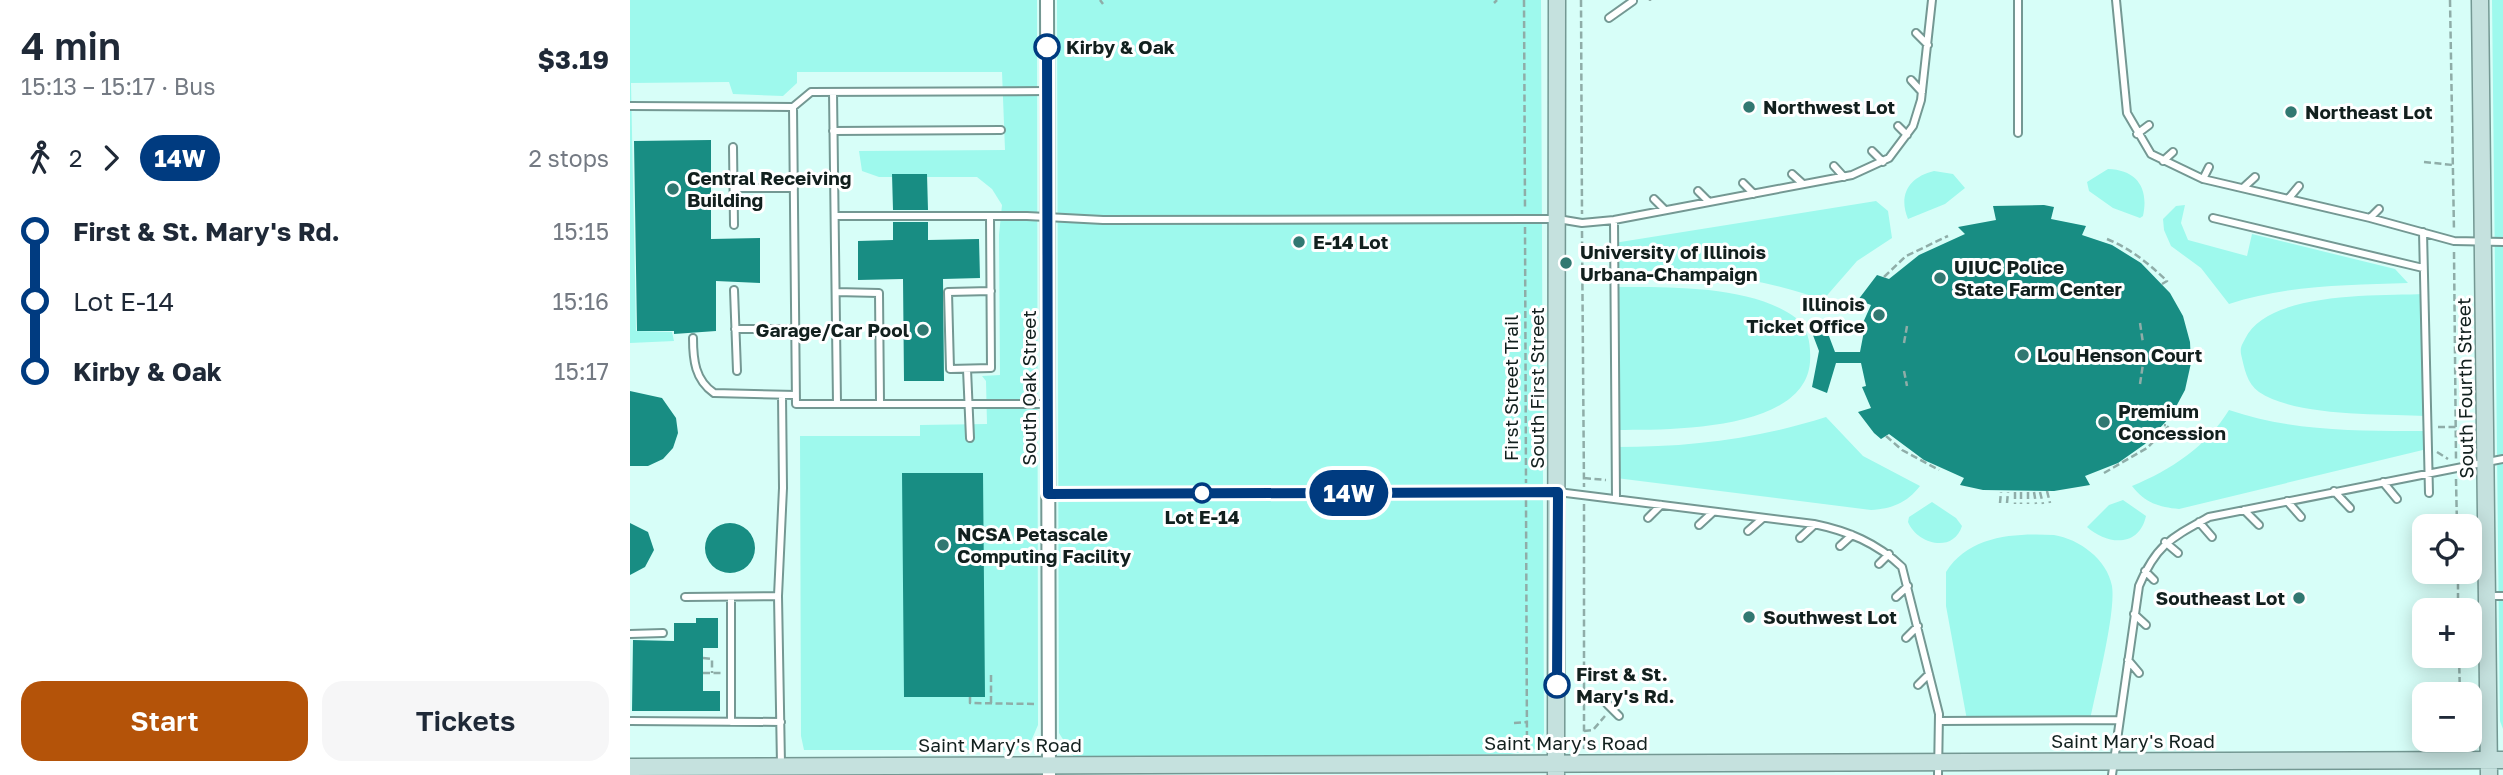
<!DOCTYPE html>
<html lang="en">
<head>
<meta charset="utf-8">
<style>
  body { margin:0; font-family:"Golos Text",sans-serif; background:#f6f6f7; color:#1f2937; height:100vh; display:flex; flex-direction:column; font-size:26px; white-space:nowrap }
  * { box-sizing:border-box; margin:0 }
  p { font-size:23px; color:#747a83 }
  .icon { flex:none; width:38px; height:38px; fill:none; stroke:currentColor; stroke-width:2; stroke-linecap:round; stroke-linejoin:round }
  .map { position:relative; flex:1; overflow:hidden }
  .panel { display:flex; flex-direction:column; background:#fff; width:630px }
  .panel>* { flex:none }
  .badge { padding:0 14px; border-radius:23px; font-size:24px; line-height:46px }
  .buttons { position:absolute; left:1782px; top:514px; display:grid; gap:14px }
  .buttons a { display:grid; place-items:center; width:70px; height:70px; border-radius:14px; background:#fff; box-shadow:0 4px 18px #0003; font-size:35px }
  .map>.badge { position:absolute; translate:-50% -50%; box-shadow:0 0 0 4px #fff }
  .legs { display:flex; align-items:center; gap:10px; height:77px; padding:0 21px; font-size:23px }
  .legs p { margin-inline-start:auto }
  .summary { display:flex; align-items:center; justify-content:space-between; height:119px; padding:0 21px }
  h1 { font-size:38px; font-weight:600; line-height:52px }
  .cta { display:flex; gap:14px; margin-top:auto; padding:14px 21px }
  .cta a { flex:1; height:80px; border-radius:21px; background:#b45309; color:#fff; font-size:28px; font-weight:600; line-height:80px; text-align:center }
  .cta a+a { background:#f6f6f7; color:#1f2937 }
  ul { padding:0 21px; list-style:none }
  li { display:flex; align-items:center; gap:24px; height:70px; font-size:26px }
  li i { display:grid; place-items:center; width:10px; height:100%; margin:0 9px; background:currentColor }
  li i::after { content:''; width:18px; height:18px; margin:-9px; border:5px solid; border-radius:50%; background:#fff }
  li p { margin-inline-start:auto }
  li:first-child i { background:linear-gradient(#0000 50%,currentColor 0) }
  li:last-child i { background:linear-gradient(currentColor 50%,#0000 0) }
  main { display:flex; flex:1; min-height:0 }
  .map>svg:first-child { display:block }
  .green { fill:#9ef9ed }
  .building { fill:#188d83 }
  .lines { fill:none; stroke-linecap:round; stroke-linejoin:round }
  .lane-casing { stroke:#749893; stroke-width:10 }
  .street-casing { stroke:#749893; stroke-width:16 }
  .secondary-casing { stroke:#749893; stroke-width:19 }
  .path { stroke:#8fada8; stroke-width:2.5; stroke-dasharray:7 3.5; stroke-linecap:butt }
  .lane { stroke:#fff; stroke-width:6 }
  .street { stroke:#fff; stroke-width:12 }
  .secondary { stroke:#c5e1de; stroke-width:16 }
  .line-1-casing { stroke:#fff; stroke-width:16 }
  .line-1 { stroke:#003b80; stroke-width:10 }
  .stop-1-dot { fill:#fff; stroke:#003b80; stroke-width:3.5 }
  .poi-dot { fill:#317871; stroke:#fff; stroke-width:2.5 }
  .labels { text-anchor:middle; stroke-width:6; stroke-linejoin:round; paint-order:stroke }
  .stop-label { font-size:19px; font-weight:bold; fill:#12201e; stroke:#fff; text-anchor:start }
  .poi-label { font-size:19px; font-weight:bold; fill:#12201e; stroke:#fff; text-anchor:start }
  .street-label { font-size:19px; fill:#12201e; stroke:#fff }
</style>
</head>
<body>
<main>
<section class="panel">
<div class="summary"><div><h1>4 min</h1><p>15:13 – 15:17 · Bus</p></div><b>$3.19</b></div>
<div class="legs"><svg class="icon" aria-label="walk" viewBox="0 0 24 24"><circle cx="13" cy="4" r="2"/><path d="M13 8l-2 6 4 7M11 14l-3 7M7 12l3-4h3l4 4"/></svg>2<svg class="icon" aria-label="forward" viewBox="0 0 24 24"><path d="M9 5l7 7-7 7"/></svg><b class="badge" style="background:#003b80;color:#fff">14W</b><p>2 stops</p></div>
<ul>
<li><i style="color:#003b80"></i><b>First &amp; St. Mary's Rd.</b><p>15:15</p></li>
<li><i style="color:#003b80"></i><span>Lot E-14</span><p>15:16</p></li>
<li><i style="color:#003b80"></i><b>Kirby &amp; Oak</b><p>15:17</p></li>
</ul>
<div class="cta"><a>Start</a><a>Tickets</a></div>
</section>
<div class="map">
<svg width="1873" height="775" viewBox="0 0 1873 775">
  <rect width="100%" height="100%" fill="#d7fef8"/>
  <path class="green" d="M0 0H407L408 725 399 746 386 750H174L171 736 170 436H290V425L357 424 356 381 352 376 370 375 369 235 372 205 362 189 347 177H249L232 171 229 151 375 150 372 72H167V83L153 96 103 94 99 82 1 83 6 331 42 332 44 341 0 343Z
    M427 0H911L914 733 906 749 880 754 444 757 429 733Z
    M1862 0H1873V729L1870 721Z
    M1478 169C1507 170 1519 188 1513 216L1510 218 1483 208 1459 191 1457 182Z
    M1304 171 1323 174 1335 188 1315 204 1278 219C1268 195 1279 177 1304 171Z
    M1246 201 1258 211 1262 238 1227 261 1193 300C1125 275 1056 270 984 272V243Z
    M1555 205 1551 223 1558 240 1617 256 1622 234 1765 269 1778 283C1717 285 1657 285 1599 304L1571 268 1541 246 1534 230 1533 219 1546 206Z
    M984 287C1038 287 1122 285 1166 318 1179 327 1181 347 1180 362 1175 432 1037 430 986 430Z
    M1794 294 1796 416C1752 414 1666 417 1629 392 1617 384 1614 367 1611 354 1610 347 1612 345 1615 339 1638 291 1747 296 1794 294Z
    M1599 410C1663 432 1730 431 1797 431V449L1549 509C1529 507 1515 503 1502 486 1541 470 1577 446 1599 410Z
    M1196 417 1233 456 1290 486C1277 503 1261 509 1241 510L986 478V447C1059 447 1127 439 1196 417Z
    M1493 500 1516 516C1509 548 1477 545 1457 527L1479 505Z
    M1302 502 1326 518 1332 526C1323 554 1287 544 1278 522L1279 517Z
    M1424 535C1449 539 1477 559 1482 586 1486 613 1466 690 1460 720H1337L1316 606V572C1339 535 1385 533 1424 535Z"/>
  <path class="building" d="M81 140V239L130 238V283L86 281V331L44 334V331H7L4 141Z
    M262 174H297L298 210H263Z
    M1414 205 1424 207 1421 219 1456 226 1452 235 1482 245 1511 263 1540 293 1553 316 1560 342 1561 363 1555 390 1541 416 1515 444 1488 463 1455 476 1460 485 1424 491 1353 490 1330 485 1334 478 1294 460 1259 434 1251 439 1244 433 1228 412 1241 408 1232 387 1236 386 1231 363H1206L1197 393 1182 387 1189 351 1181 330 1194 323 1205 352H1230L1235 326 1232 325 1241 305 1228 300 1247 275 1259 279 1289 255 1335 234 1328 227 1366 220 1363 206Z
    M263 222H298V240L349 239 350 278 313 279 314 381H274L273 279 228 280V241L263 240Z
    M0 391 32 398 46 418 48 433 43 448 33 459 18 466H0Z
    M272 473H353L355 697H274Z
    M0 523 18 532 24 550 15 567 0 575Z
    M75 548a25 25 0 1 1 50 0a25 25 0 1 1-50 0Z
    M66 618H88V648H73V691H90V711H2L3 640 44 641V623H66Z"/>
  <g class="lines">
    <defs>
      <path id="lane" d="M1388 0V133
        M1486 0 1497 113 1521 154 1573 179 1740 218 1824 241 1873 242
        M979 18 1003 1
        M1286 33 1298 45
        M1281 80 1292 92
        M418 91 181 92 163 107 166 404H418
        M203 92 207 403
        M0 106 163 107
        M1268 126 1277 135
        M203 131 371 130
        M1507 134 1519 125
        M103 147 104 225
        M1242 151 1253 162
        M1533 161 1543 152
        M1204 166 1214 177
        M1162 174 1173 184
        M1573 179 1579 167
        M1113 183 1124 194
        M104 188H164
        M1613 188 1625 177
        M1068 191 1079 202
        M1659 198 1669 186
        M1024 199 1035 210
        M205 216H397L473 220 928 219 952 223 984 220 1222 175 1259 158 1283 126 1291 100 1302 0
        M360 217 361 368 320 369 318 292 361 291
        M1583 218 1793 268
        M1740 218 1749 209
        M984 220 986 499
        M1793 232 1799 493
        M104 290 107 371
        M206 292 249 293 250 402
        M105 329H165
        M63 338C63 360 65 380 84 393L166 395
        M337 369 340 438
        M1753 482 1767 499
        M1704 491 1720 508
        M418 494 928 492 1184 524C1218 531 1247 543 1272 567L1309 714 1308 775
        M1657 501 1671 517
        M1614 510 1629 525
        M1018 518 1031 505
        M1569 522 1582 537
        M1069 525 1083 512
        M1118 531 1133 518
        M1170 538 1184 525
        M1535 542 1548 553
        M1210 546 1222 535
        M1249 564 1259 554
        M1515 571 1524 580
        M1859 596H1873
        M55 597 148 596
        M101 597V722
        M1266 597 1278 586
        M1504 614 1516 625
        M0 634 33 633
        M1276 638 1288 626
        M1498 660 1509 673
        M1288 685 1299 674
        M977 704 989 716
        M0 721 151 722
        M1309 721 1489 720
        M151 764 148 596 153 488 152 395
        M1482 775 1509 586C1526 545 1541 538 1579 517L1873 459"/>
      <path id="street" d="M417 0 419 775"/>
      <path id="secondary" d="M1850 0 1859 775
        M0 767 1873 760
        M926 775 927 0"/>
    </defs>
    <use href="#lane" class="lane-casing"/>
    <use href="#street" class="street-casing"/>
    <use href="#secondary" class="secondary-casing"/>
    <path class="path" d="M470 0 473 4
      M894 0 895 210
      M951 0 952 214
      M1020 0V1
      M1820 0 1824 231
      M864 3 867 0
      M1794 162 1823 165
      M895 227 896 483
      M952 231 954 487
      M1477 239C1501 249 1518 263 1537 281L1532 284
      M1824 252 1826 459
      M1254 277 1276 256 1318 236
      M1510 323 1513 343
      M1274 343 1277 326
      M1274 371 1277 386
      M1510 384 1513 364
      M1808 427H1826
      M1256 436 1272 450 1309 470
      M1807 452 1818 459
      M1474 473 1517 448 1539 426 1534 425
      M954 478 976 480
      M1826 479 1827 527
      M1417 491 1420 503
      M1385 492V504
      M1391 492V504
      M1398 492V504
      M1404 492 1406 504
      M1410 492 1413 504
      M896 500 897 749
      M1370 503 1371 492
      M1377 503 1378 492
      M954 504V749
      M1828 572V611
      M1829 656 1830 695
      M73 658 82 659V673
      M73 673H91
      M361 675V703
      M340 697V703L407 704
      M884 723 897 722
      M954 731 963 730 975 716"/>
    <use href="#lane" class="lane"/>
    <use href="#street" class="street"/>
    <use href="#secondary" class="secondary"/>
  </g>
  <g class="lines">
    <defs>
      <path id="line-1" d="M417 47 418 494 928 492 927 685"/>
    </defs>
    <use href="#line-1" class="line-1-casing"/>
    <use href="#line-1" class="line-1"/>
  </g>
  <g class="stop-1-dot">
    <circle cx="417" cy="47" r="12"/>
    <circle cx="572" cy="493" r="9"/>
    <circle cx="927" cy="685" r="12"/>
  </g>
  <g class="poi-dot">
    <circle cx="1119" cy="107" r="7"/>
    <circle cx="1661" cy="112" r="7"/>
    <circle cx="43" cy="189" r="7"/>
    <circle cx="669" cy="242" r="7"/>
    <circle cx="936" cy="263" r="7"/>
    <circle cx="1310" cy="278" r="7"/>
    <circle cx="1249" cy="315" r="7"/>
    <circle cx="293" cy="330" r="7"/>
    <circle cx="1393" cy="355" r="7"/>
    <circle cx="1474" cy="422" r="7"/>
    <circle cx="313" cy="545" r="7"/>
    <circle cx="1669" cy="598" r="7"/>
    <circle cx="1119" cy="617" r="7"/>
  </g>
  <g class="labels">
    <g class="stop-label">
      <text x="436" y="54">Kirby &amp; Oak</text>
      <text x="572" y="524" text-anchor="middle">Lot E-14</text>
      <text x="946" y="681">First &amp; St.<tspan x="946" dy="22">Mary's Rd.</tspan></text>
    </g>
    <g class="poi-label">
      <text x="1133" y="114">Northwest Lot</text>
      <text x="1675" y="119">Northeast Lot</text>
      <text x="57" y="185">Central Receiving<tspan x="57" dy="22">Building</tspan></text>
      <text x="683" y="249">E-14 Lot</text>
      <text x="950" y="259">University of Illinois<tspan x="950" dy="22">Urbana-Champaign</tspan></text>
      <text x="1324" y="274">UIUC Police<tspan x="1324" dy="22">State Farm Center</tspan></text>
      <text x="1235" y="311" text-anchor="end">Illinois<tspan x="1235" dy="22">Ticket Office</tspan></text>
      <text x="279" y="337" text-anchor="end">Garage/Car Pool</text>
      <text x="1407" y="362">Lou Henson Court</text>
      <text x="1488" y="418">Premium<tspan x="1488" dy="22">Concession</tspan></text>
      <text x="327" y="541">NCSA Petascale<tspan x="327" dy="22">Computing Facility</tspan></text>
      <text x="1655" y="605" text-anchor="end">Southeast Lot</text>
      <text x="1133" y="624">Southwest Lot</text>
    </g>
    <g class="street-label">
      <text transform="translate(399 388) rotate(-90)" y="7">South Oak Street</text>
      <text transform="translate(881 388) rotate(-90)" y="7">First Street Trail</text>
      <text transform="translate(907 388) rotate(-90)" y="7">South First Street</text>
      <text transform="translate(1835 388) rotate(-91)" y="7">South Fourth Street</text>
      <text x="1503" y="748">Saint Mary's Road</text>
      <text x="936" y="750">Saint Mary's Road</text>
      <text x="370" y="752">Saint Mary's Road</text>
    </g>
  </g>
</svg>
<div class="buttons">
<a><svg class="icon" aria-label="locate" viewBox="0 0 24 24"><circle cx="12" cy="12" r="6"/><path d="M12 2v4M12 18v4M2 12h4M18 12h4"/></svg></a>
<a>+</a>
<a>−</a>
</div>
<b class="badge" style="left:719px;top:493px;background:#003b80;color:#fff">14W</b>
</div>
</main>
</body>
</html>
